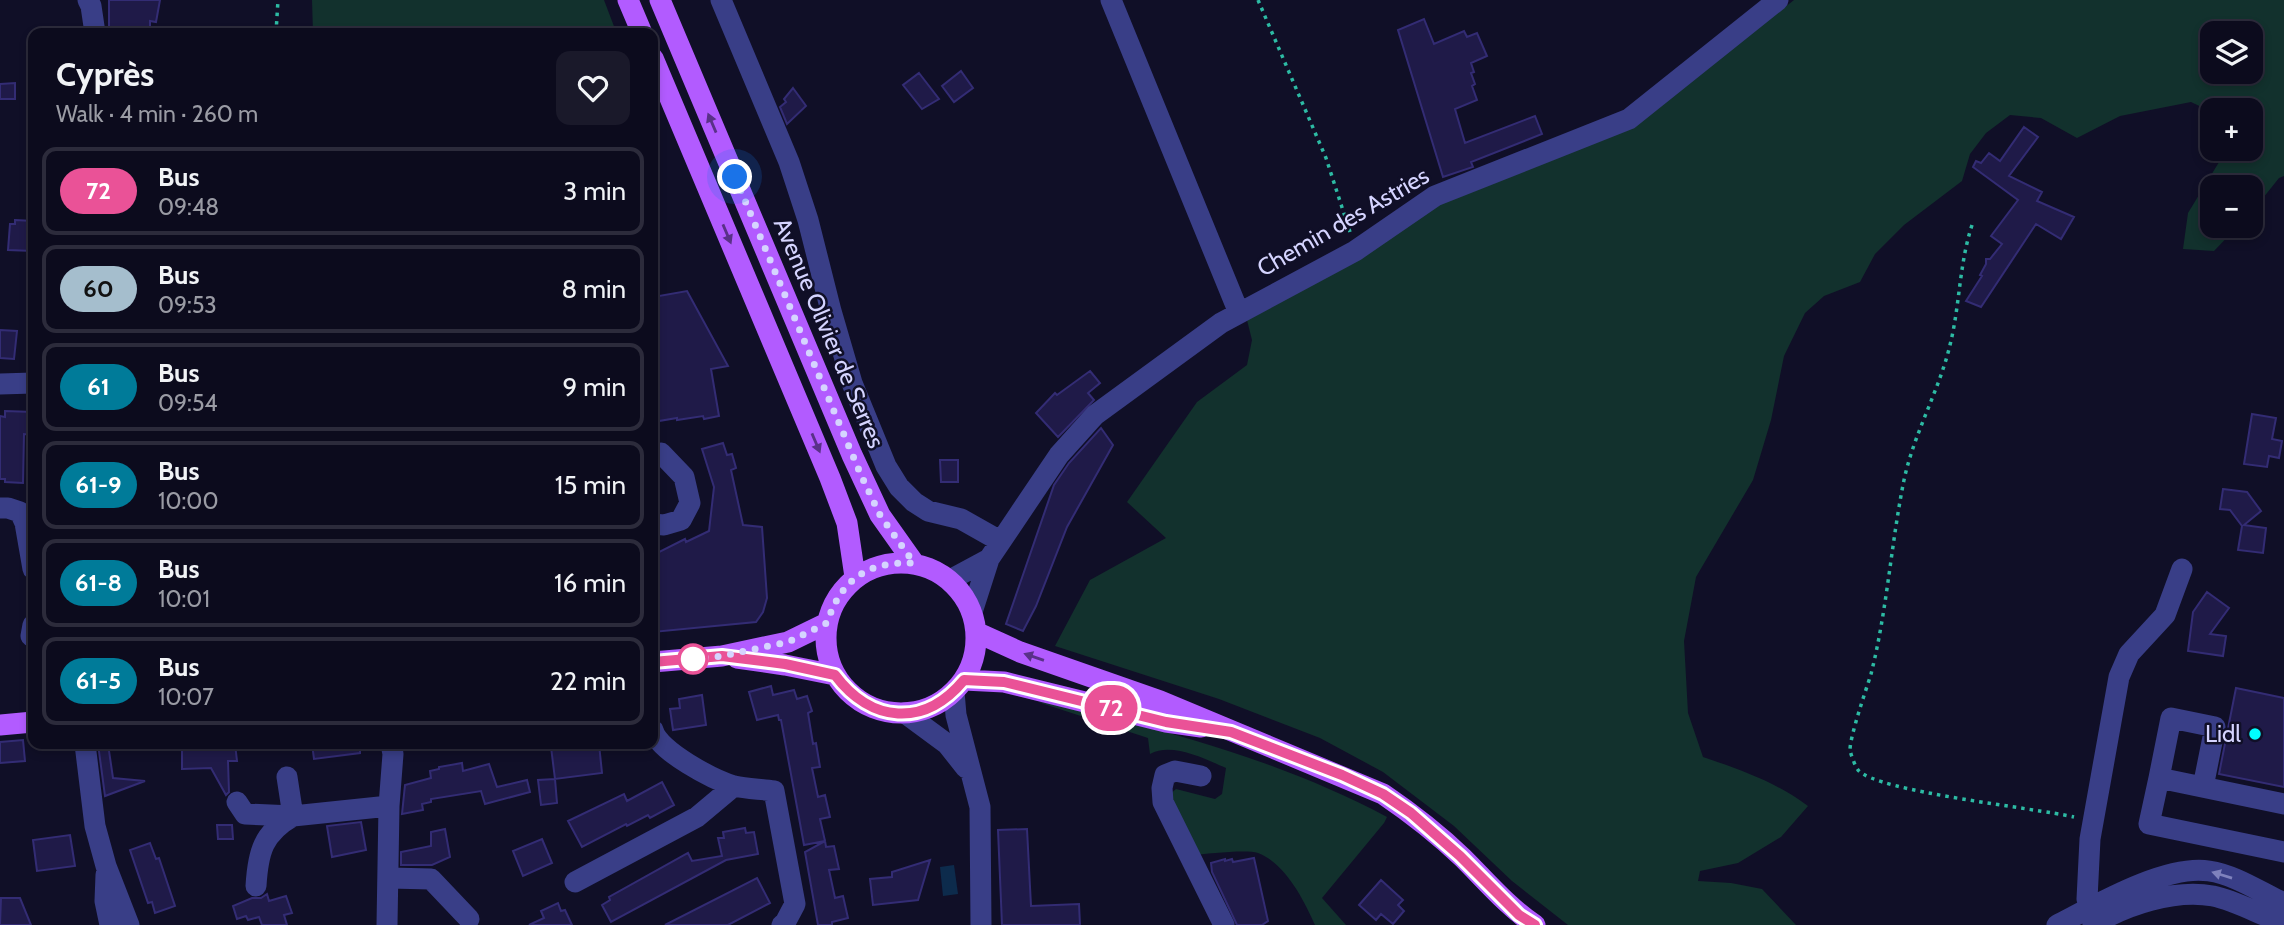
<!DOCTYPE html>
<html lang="en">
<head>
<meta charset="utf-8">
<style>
  body { margin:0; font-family:Cabin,sans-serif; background:#1a192a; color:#f1f3f6; height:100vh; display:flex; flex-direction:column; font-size:26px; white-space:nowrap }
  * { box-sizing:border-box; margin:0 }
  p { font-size:23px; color:#9a9ba4 }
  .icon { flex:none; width:38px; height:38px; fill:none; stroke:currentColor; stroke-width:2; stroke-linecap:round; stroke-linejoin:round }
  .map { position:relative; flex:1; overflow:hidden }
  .details { position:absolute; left:28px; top:28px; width:630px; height:721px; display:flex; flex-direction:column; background:#0c0b1d; border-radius:14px; box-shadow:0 4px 10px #0003,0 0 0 2px #2c2b3b }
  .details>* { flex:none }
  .badge { padding:0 14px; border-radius:23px; font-size:24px; line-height:46px }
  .controls { position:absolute; left:2200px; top:21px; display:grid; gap:14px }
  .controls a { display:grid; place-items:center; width:63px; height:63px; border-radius:14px; background:#0c0b1d; box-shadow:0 4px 10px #0003,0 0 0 2px #2c2b3b; font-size:35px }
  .you { position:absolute; width:35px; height:35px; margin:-18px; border:5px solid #fff; border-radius:50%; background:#1a73e8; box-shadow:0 0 0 10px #1a73e833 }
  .map>.badge { position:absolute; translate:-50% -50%; box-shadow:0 0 0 4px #fff }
  .round { display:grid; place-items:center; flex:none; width:74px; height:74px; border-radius:14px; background:#1a192a }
  .summary { display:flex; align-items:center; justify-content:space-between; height:119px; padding:0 28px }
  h1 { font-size:33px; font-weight:700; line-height:52px }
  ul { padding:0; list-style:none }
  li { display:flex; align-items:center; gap:21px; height:88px; margin:0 14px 10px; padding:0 14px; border:4px solid #2c2b3b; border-radius:14px }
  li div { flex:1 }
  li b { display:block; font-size:26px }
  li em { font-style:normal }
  li .badge { min-width:77px; font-weight:700; text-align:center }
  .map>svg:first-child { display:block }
  .green { fill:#12312d; fill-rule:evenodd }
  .water { fill:#0d2b4c }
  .building { fill:#1f1a48; stroke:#332c74; stroke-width:2 }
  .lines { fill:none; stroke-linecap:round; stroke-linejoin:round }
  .path { stroke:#2dbba4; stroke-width:3.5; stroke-dasharray:3.5 5; stroke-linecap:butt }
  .minor { stroke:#393e87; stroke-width:21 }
  .major { stroke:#b25bff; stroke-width:21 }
  .oneway { fill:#593188 }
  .oneway2 { fill:#7f82bd }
  .line-casing { stroke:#fff; stroke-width:16 }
  .line { stroke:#ea5297; stroke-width:10 }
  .walk { stroke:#d5d4ff; stroke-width:7; stroke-dasharray:0 12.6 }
  .stop-dot { fill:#fff; stroke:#ea5297; stroke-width:3.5 }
  .poi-dot { fill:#0ff; stroke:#100f27; stroke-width:2.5 }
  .labels { text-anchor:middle; stroke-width:5; stroke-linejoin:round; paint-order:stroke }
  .street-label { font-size:24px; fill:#d5d4ff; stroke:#100f27 }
  .poi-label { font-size:24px; fill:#d5d4ff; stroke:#100f27; text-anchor:end }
</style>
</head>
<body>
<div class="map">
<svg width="2284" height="925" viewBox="0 0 2284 925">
  <rect width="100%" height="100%" fill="#100f27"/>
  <path class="green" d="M312 0H604L615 29 593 33H313Z
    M1794 0H2284V176L2279 178 2251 213 2250 187H2212V226H2238L2214 251 2183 249 2188 213 2227 149H2250V110H2212V112L2191 102 2120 116 2077 138 2041 118 2010 115 1986 133 1970 154 1962 181 1904 225 1875 254 1860 282 1824 296 1805 313 1784 356 1771 420 1753 480 1696 577 1684 641 1688 713 1703 757C1741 770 1776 782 1808 806L1781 837 1738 863 1700 871 1698 881 1731 883 1762 889 1796 925H1568L1512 881 1454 826 1383 772 1320 738 1219 699 1055 646 1090 580 1166 538 1127 502 1197 402 1247 365 1252 340 1246 316 1429 208 1642 120ZM2212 33H2250V72H2212Z
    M1038 702C1064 704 1090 713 1116 719 1208 742 1303 772 1387 817L1384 823 1322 898 1346 925H1315C1304 900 1285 863 1258 853 1246 849 1207 854 1192 855L1169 795 1176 789 1215 799 1222 794 1226 768C1205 759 1172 742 1150 754L1148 738Z"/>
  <path class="water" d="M954 865 958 894 943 896 940 867Z"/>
  <path class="building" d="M109 0H160L156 22 150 21V33H109Z
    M1424 19 1434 44 1464 31 1467 37 1477 33 1487 56 1471 63 1474 72 1471 73 1475 84 1472 86 1477 100 1455 109 1465 143 1535 116 1542 134 1471 162 1473 167 1443 177 1398 30Z
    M961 71 973 88 954 102 942 86Z
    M919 73 939 99 922 109 903 85Z
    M15 83V99H0V84Z
    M793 88 806 106 787 124 780 107 786 102 784 99Z
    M2024 127 2038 137 2009 176 2042 192 2037 201 2074 217 2061 239 2036 224 1981 307 1966 301 1982 276 1980 275 1986 264V259H1990L2002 244 1991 236 2018 200 1973 167 1976 161 1981 163 1989 153 2000 161Z
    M15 220 33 221V251L8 250 10 224H15Z
    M687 291 728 366 711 369 719 416 704 419 703 416 677 420V418L653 422V297Z
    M0 330 17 331 14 359 0 358Z
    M1090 371 1100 383 1088 393 1094 400 1058 437 1036 413 1055 393 1057 395Z
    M5 411 33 412V435L24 434 23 483 5 482V479H0V416L5 417Z
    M2252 414 2276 418 2272 439 2282 441 2279 458 2269 456 2267 467 2244 464Z
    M1101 428 1113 445 1067 527 1036 606 1023 631 1006 624 1054 485 1069 463Z
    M723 443 727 455 732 454 736 468 731 470 743 525 762 527 767 598 763 612 756 622 653 632V555L685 539 686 542 709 531 714 487 702 449Z
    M940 460H958V482H941Z
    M2223 489 2247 492 2261 511 2244 525 2266 528 2263 553 2238 550 2242 526 2230 510 2220 509Z
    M2207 592 2229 608 2210 634 2226 636 2223 656 2188 651 2193 612Z
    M771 686 773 695 794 690 797 699 807 696 812 711 808 713 813 744 816 743 820 767 812 768 818 797 825 795 830 817 820 819 825 841 804 845 781 720H779L778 715 757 720 749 692Z
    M2236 688 2284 698V787L2219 774Z
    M702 695 706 725 673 730 670 709 680 708 679 699Z
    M23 740 25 761 0 763V742Z
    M98 744H108L113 778 145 781 105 796Z
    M182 744H235L237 761H228L229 792 226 795 211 768 182 769Z
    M312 744H360V753L314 759Z
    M577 744H599L602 773 555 779 551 747Z
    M462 763 463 771 489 764 497 787 527 780 530 792 485 804 481 791 431 799V802L422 804 423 810 402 814 405 785 431 778 430 771 439 769V767Z
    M555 779 557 803 541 805 538 780Z
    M662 782 674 805 650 818 648 815 627 826 626 824 582 847 568 821 624 794 627 801Z
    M361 822 366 850 332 857 327 826Z
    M217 825H232L233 839H218Z
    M745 828 746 833 754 832 758 854 726 860 611 922 602 905 610 900 609 897 688 853 692 861 722 856 718 838H724L723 832Z
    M445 829 450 857 432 865H401V852L431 846V832Z
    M1027 829 1031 906 1079 904 1080 925H1002L998 830Z
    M70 835 75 866 37 871 33 840Z
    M542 839 552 863 523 876 513 851Z
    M825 841 826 847 834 846 839 869 829 870 835 898 843 896 848 918 832 922V925H818L805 852Z
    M150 843 156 859 159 858 175 906 155 913 152 902 148 903 130 850Z
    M1254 858 1268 921 1262 925H1237L1212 872 1211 863 1225 859V861L1232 859 1233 862Z
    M930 860 918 900 873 905 870 879 892 877V872Z
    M757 878 770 903 728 925H665Z
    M1381 880 1403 900 1398 905 1404 911 1393 924 1381 914 1376 920 1359 905Z
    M267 894 269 901 286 896 292 913 284 915 287 925H262L259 917 248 920 246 916 237 919 233 906 252 898H261Z
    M1 898H20L31 925H0Z
    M558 903 561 911 565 910 572 925H529L544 918 541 911Z"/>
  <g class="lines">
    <path class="path" d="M1258 0 1326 158 1350 232
      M276 33 278 0
      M1972 225C1959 265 1960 305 1950 345 1939 391 1914 433 1904 480 1891 544 1887 611 1871 674 1866 690 1850 736 1850 750 1851 755 1855 766 1858 770 1877 792 2036 808 2074 817"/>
    <path class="minor" d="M88 0 91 6 95 33
      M721 0 789 162 808 220 831 311 852 383 886 466 899 487 914 502 928 511 961 519 1000 541
      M1111 0 1239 313
      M0 384 33 383
      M0 508H8L20 512 25 523 33 569
      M653 524 664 525 681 520 690 503 684 477 661 453
      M950 580 989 559
      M972 612 989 559 1059 455 1095 415 1221 323 1355 251 1435 196 1629 119 1778 0
      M31 636 33 625
      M954 692 956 715 980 807 981 925
      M905 713 947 744 966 768
      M653 730C658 751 714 780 734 786 747 789 761 789 774 791L795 904 785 923 782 925
      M85 744 95 826 106 866 129 925
      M1201 776 1175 771 1165 775 1162 788 1163 802 1224 925
      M2159 778 2171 718 2215 727 2203 787
      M237 802 245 814 293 816 389 806
      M2284 804 2159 778 2149 824 2284 852
      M106 875 105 901 110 925
      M390 878 431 879 469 919
      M575 882 697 817 734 786
      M256 886C258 852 263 833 293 816L287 777
      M2096 923 2087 899 2090 839 2119 677 2129 654 2165 615 2182 569
      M387 925 389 806 393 754 391 744
      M2057 925C2096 905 2166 864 2209 871 2236 875 2260 892 2284 903
      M2093 925C2126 905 2174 889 2213 896 2237 901 2260 915 2284 923"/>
    <path class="major" d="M628 0 642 33
      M660 0 852 455 880 515 914 563
      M653 58 830 478 847 523 855 577
      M826 638a75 75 0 1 1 150 0a75 75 0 1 1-150 0Z
      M976 632 1020 652 1160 701 1383 794C1411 813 1438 834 1463 858 1486 881 1508 907 1535 925
      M737 658 785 665 835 675
      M653 662 722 656 788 642 827 623
      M964 680 1004 682 1166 722 1201 727
      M0 725 33 722"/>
  </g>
  <defs><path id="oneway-solid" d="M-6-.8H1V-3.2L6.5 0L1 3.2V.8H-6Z" transform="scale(1.75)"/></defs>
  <g class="oneway">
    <use href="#oneway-solid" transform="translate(712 123) rotate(-113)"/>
    <use href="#oneway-solid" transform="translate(727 234) rotate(67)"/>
    <use href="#oneway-solid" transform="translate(816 443) rotate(67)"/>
    <use href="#oneway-solid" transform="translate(1034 657) rotate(-161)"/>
  </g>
  <use class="oneway2" href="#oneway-solid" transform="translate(2222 875) rotate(-163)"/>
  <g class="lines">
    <defs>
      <path id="line" d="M653 662 722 656 785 664 835 675C871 723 924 728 964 680L1004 682 1166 722 1231 732 1342 775 1383 794 1411 813 1460 856 1519 915 1535 925"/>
    </defs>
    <use href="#line" class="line-casing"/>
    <use href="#line" class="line"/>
    <path class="walk" d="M693 659 722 656 788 642 827 623C841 579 868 561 914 563L880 515 861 475 735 177"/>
  </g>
  <circle class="stop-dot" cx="693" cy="659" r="14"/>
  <circle class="poi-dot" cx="2255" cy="734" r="7"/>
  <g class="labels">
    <g class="street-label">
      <text transform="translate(1343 222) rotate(-30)" y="8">Chemin des Astries</text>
      <text transform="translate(829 333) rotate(67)" y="8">Avenue Olivier de Serres</text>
    </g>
    <g class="poi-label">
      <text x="2241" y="742">Lidl</text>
    </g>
  </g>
</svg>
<div class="controls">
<a><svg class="icon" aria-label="layers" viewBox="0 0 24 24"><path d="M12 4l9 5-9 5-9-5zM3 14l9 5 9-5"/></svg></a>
<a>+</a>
<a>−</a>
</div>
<div class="you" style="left:735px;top:177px"></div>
<b class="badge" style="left:1111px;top:708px;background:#ea5297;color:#fff">72</b>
<section class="details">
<div class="summary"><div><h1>Cyprès</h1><p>Walk · 4 min · 260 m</p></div><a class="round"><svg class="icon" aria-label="heart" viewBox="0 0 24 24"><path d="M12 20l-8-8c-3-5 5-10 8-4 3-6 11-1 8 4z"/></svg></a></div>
<ul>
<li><span class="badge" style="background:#ea5297;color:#fff">72</span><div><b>Bus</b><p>09:48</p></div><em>3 min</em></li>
<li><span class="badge" style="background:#a5becd;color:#111">60</span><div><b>Bus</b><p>09:53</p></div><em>8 min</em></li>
<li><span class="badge" style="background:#007b99;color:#fff">61</span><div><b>Bus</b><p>09:54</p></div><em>9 min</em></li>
<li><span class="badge" style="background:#007b99;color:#fff">61-9</span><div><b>Bus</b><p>10:00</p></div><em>15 min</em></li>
<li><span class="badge" style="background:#007b99;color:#fff">61-8</span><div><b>Bus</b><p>10:01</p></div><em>16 min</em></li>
<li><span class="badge" style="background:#007b99;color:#fff">61-5</span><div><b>Bus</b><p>10:07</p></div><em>22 min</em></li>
</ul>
</section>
</div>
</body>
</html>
